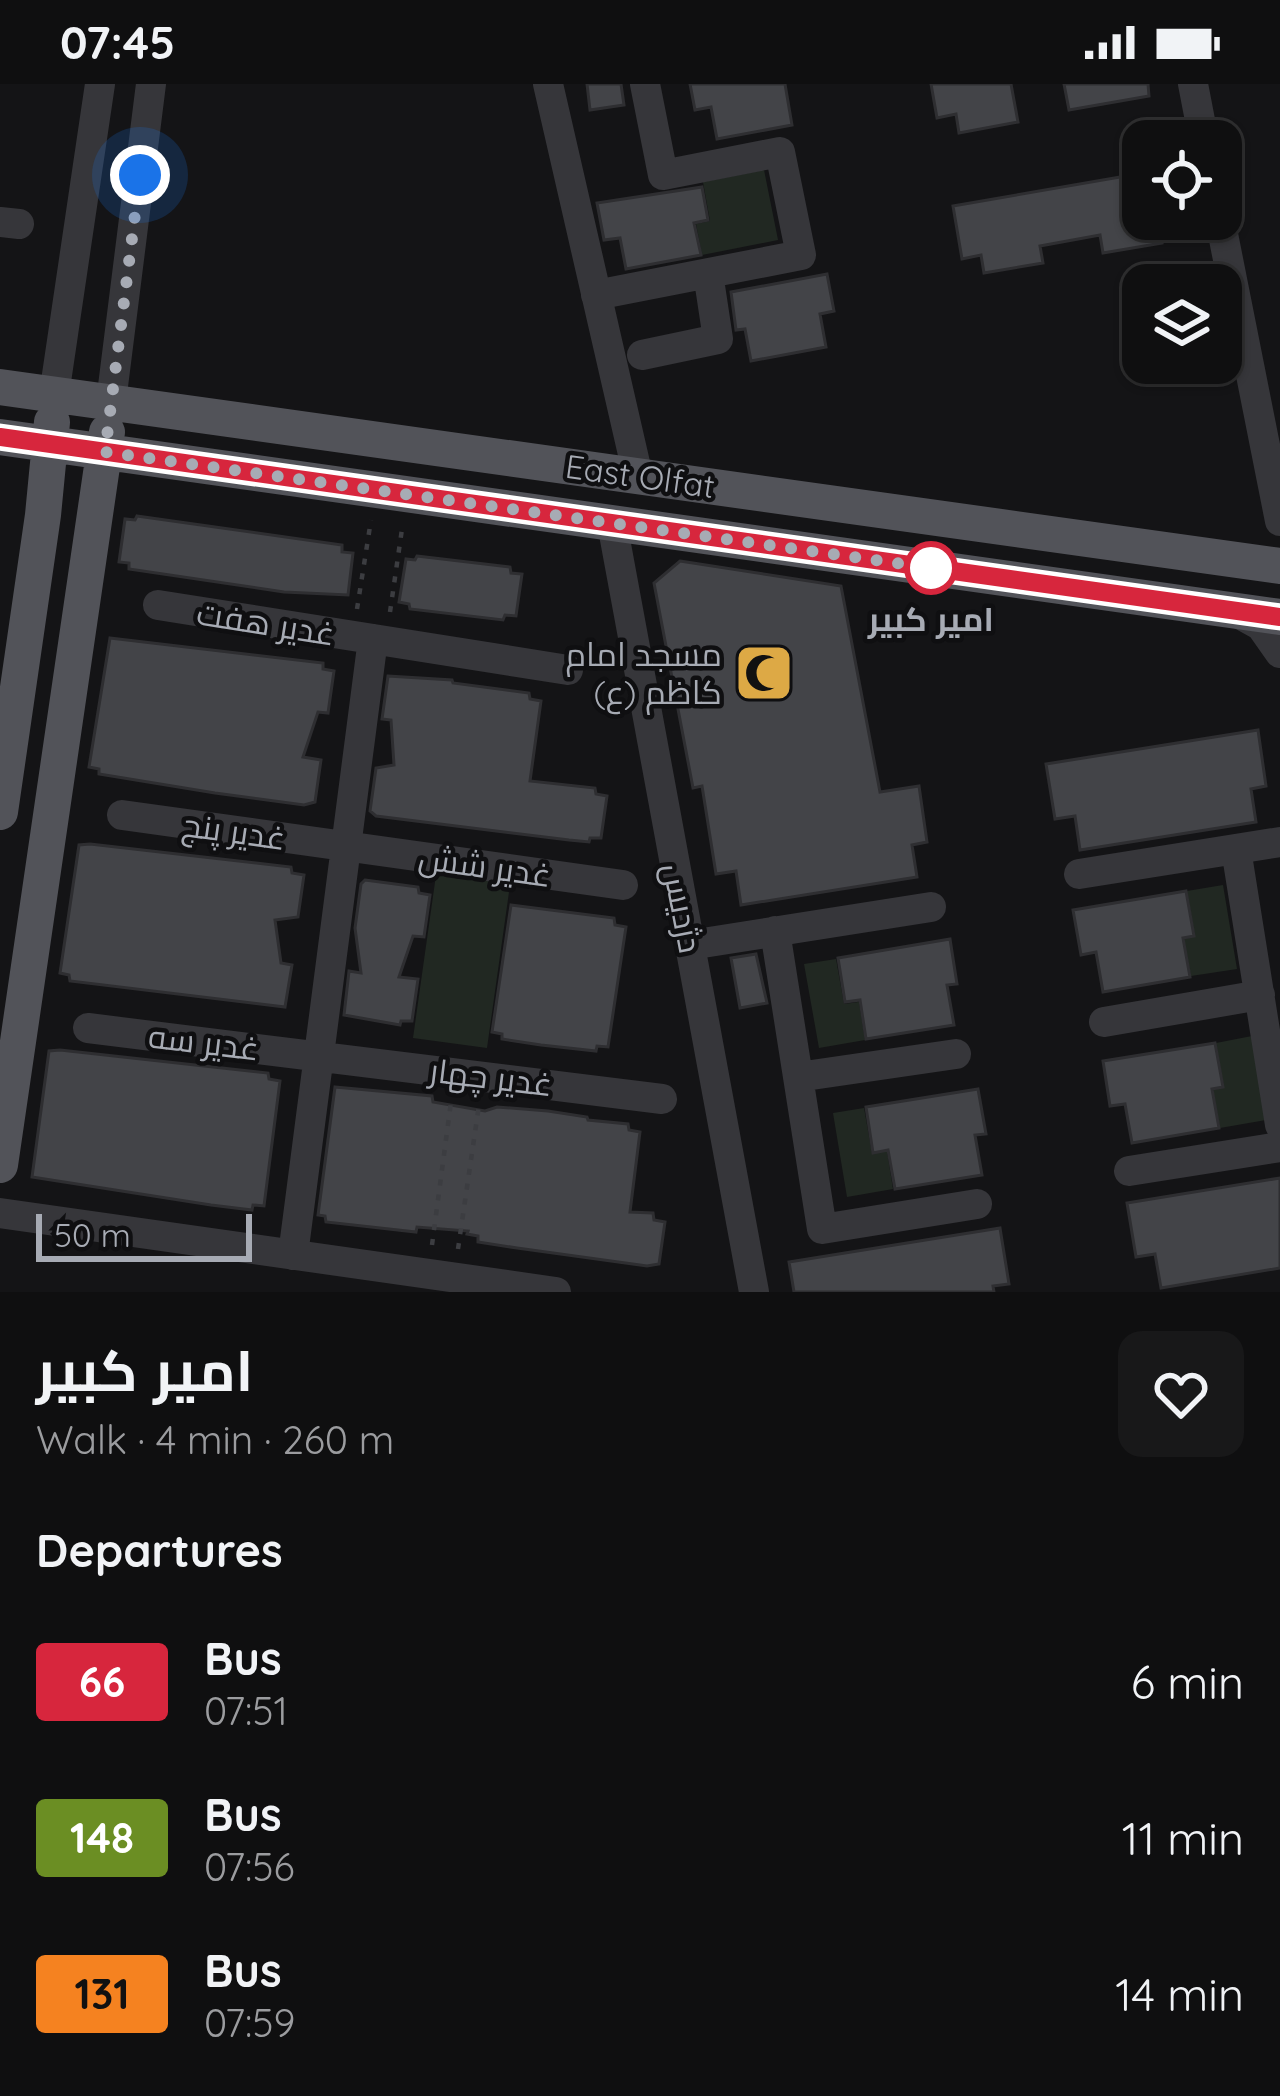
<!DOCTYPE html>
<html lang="en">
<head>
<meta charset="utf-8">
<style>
  body { margin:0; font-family:Quicksand,Cairo,sans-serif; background:#181819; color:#f1f3f6; height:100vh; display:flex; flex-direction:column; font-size:45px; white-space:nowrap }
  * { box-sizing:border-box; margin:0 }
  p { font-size:39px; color:#9b9c9f }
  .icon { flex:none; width:66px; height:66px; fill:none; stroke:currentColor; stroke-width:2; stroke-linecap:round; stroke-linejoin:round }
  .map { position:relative; height:1208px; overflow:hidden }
  .drawer { display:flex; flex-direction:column; background:#0f0f10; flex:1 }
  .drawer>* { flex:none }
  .badge { padding:0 24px; border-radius:9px; font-size:42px; line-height:78px }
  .controls { position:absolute; left:1122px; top:36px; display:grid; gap:24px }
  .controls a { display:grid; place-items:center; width:120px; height:120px; border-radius:24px; background:#0f0f10; box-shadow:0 3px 9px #0004,0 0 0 3px #2f2f30; font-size:60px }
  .scale { position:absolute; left:36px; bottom:30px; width:216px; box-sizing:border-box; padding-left:12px; border:6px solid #a7abb4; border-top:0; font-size:33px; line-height:42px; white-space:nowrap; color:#a7abb4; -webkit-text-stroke:9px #0f0f11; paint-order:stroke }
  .you { position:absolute; width:60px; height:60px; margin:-30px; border:9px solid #fff; border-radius:50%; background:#1a73e8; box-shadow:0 0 0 18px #1a73e833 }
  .map>.badge { position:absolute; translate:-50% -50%; box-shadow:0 0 0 6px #fff }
  h2 { padding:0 36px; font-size:45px; line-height:108px }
  .round { display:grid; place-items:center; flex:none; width:126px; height:126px; border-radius:24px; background:#181819 }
  .summary { display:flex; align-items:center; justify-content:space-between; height:204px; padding:0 36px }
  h1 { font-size:57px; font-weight:700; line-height:90px }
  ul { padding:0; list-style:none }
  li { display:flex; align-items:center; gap:36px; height:156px; padding:0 36px }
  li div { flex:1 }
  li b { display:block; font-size:45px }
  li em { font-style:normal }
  li .badge { min-width:132px; font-weight:700; text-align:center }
  .status { display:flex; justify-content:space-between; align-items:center; height:84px; padding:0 60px; background:#0f0f10; direction:ltr }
  .status svg { height:33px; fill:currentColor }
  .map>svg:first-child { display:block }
  .green { fill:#212822 }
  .building { fill:#434448; stroke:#2e2e31; stroke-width:3 }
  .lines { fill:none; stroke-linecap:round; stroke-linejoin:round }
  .path { stroke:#3c3d41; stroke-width:4.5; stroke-dasharray:6 9; stroke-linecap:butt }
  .minor { stroke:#36363a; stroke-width:30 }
  .major { stroke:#525359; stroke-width:36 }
  .line-casing { stroke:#fff; stroke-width:27 }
  .line { stroke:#d7263d; stroke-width:18 }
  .walk { stroke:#a7abb4; stroke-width:12; stroke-dasharray:0 21.6 }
  .stop-dot { fill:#fff; stroke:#d7263d; stroke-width:6 }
  .labels { text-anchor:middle; stroke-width:9; stroke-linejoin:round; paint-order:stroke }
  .street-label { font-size:33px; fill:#a7abb4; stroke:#0f0f11 }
  .stop-label { font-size:33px; font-weight:bold; fill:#a7abb4; stroke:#0f0f11 }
  .poi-label { font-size:33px; fill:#a7abb4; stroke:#0f0f11; text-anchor:end }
</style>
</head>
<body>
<div class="status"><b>07:45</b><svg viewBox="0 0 49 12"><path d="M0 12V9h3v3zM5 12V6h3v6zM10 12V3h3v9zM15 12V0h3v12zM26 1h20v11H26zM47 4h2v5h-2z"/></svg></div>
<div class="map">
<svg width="1280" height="1208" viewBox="0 0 1280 1208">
  <rect width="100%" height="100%" fill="#141416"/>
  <path class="green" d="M764 86 778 156 702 171 696 140 710 137 703 98Z
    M437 784 511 794 487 964 413 954Z
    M1223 801 1237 885 1191 892 1184 855 1195 852 1187 807Z
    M836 875 844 920 859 918 865 956 819 964 804 880Z
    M1252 952 1266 1036 1220 1044 1213 1006 1224 1003 1216 959Z
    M864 1024 872 1069 887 1067 893 1105 847 1113 833 1029Z"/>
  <path class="building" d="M587 0H621L624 21 590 26Z
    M690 0H785L792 41 717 55 711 23 695 26Z
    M931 0H1011L1018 38 959 49 956 30 937 34Z
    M1064 0H1148L1149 12 1069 26Z
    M1143 89V135H1158L1162 159 1103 169 1100 151 1040 162 1043 179 984 189 981 171 962 175 953 122Z
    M702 103 708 136 694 139 701 171 626 185 620 154 604 156 597 119Z
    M827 190 834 227 820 230 826 263 751 277 745 245 736 246 731 208Z
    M137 432 342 461V468L353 469 348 511 284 508 129 485V479L119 478 125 435 135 436Z
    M417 472 510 483 511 489 522 490 516 532 505 531 503 536 410 525 409 520 399 518 406 475 415 476Z
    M680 477 841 502 880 708 919 702 927 758 912 761 917 793 741 821 736 787 716 790 702 702 693 704 654 499Z
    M110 554 323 579V585L334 587 328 629 318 628 303 673 321 676 315 718 304 721 215 709 99 690V685L89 683Z
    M388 592 452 596 453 599 529 609 530 615 541 617 530 697 595 704 596 710 607 712 601 754H590L589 758 569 756 376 732 370 727 376 684 394 681 391 636 382 635Z
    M1258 646 1266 702 1251 705 1256 738 1080 766 1075 732 1055 735 1046 680Z
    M90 760 291 783 292 789 304 791 298 833 275 836 281 879 292 881 285 923 70 897 69 891 60 889 79 761Z
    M365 796 418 803 419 809 430 811 424 853 413 852 399 893 418 895 412 937H401L400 941 344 931 349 887 361 889 355 844 361 800Z
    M1186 807 1194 852 1183 854 1190 893 1103 908 1096 868 1081 871 1073 826Z
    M511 821 614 834 615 841 626 843 608 963 597 962 596 967 541 961 502 955V950L492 948Z
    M950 855 957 900 947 901 954 941 866 955 860 916 845 918 838 874Z
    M756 870 767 919 740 924 731 874Z
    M1215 959 1223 1003 1212 1005 1219 1044 1132 1059 1125 1020 1110 1022 1103 977Z
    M60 966 268 989 269 995 280 997 264 1122 253 1121 252 1126 211 1121 32 1093 49 967Z
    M335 1003 432 1012 433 1018 485 1027 497 1023 548 1027 587 1033 588 1036 628 1040 629 1046 640 1048 630 1128 653 1129 654 1136 665 1138 659 1180 647 1182 517 1164 478 1158V1152L467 1150 468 1147 417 1143 416 1148 326 1138 325 1132 318 1131Z
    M978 1005 986 1050 975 1051 982 1091 895 1105 888 1066 873 1069 866 1023Z
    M1280 1094V1184L1161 1204 1155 1170 1136 1173 1127 1119Z
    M1000 1144 1009 1200 993 1202 994 1208H794L789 1178Z"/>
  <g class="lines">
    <path class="path" d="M357 525 371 436
      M390 528 402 445
      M432 1161 451 1018
      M458 1165 479 1021"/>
    <path class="minor" d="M548 0 638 392
      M1193 0 1204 57
      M1220 135 1280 437
      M0 138 19 140
      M596 211 801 171 780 68 663 91 645 0
      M642 271 718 255 708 189
      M54 311 100 0
      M111 318 151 0
      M612 439 754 1208
      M158 521 568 586
      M1234 527 1261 542 1280 569
      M122 731 623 801
      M1236 765 1280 1041
      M1079 790 1280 758
      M775 847 822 1145 977 1120
      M690 861 931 823
      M1104 938 1260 911
      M88 944 662 1015
      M798 993 956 970
      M1129 1087 1280 1063
      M0 1129 556 1208
      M293 1171 373 555"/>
    <path class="major" d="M0 303 1280 482
      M0 353 1280 533
      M0 728 43 431 52 338
      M0 1081 107 348"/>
  </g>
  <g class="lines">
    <defs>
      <path id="line" d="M0 353 1280 533"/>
    </defs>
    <use href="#line" class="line-casing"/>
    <use href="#line" class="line"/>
    <path class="walk" d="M140 91 105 368 931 484"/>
  </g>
  <defs>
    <symbol id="mosque-square" viewBox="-11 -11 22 22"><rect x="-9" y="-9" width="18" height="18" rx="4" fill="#dda945" stroke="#0f0f11"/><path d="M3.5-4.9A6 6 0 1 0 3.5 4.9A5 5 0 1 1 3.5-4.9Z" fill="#111"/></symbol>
  </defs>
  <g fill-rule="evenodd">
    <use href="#mosque-square" x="731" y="556" width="66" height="66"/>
  </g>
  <circle class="stop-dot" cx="931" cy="484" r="24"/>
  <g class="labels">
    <g class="street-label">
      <text transform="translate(640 392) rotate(8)" y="12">East Olfat</text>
      <text transform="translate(266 539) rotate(9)" y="12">غدیر هفت</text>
      <text transform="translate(234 747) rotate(8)" y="12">غدیر پنج</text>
      <text transform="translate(485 782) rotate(8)" y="12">غدیر شش</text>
      <text transform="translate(683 824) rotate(79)" y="12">دژدیس</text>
      <text transform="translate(204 958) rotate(7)" y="12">غدیر سه</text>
      <text transform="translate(491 993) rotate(7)" y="12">غدیر چهار</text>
    </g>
    <g class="stop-label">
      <text x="931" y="547">امیر کبیر</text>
    </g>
    <g class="poi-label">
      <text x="722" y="582">مسجد امام<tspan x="722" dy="38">کاظم (ع)</tspan></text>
    </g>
  </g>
</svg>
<div class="controls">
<a><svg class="icon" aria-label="locate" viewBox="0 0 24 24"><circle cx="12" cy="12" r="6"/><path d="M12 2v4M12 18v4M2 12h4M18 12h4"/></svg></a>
<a><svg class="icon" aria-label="layers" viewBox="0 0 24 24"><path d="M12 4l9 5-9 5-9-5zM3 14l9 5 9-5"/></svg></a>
</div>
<div class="scale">50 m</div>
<div class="you" style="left:140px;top:91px"></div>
</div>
<section class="drawer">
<div class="summary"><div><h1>امیر کبیر</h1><p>Walk · 4 min · 260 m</p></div><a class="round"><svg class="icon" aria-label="heart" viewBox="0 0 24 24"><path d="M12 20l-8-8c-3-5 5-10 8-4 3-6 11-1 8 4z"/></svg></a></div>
<h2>Departures</h2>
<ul>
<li><span class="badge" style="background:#d7263d;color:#fff">66</span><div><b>Bus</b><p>07:51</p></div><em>6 min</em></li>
<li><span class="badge" style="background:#6b8e23;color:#fff">148</span><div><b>Bus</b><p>07:56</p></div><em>11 min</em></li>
<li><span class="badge" style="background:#f58220;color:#111">131</span><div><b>Bus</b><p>07:59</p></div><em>14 min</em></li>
</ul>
</section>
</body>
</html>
